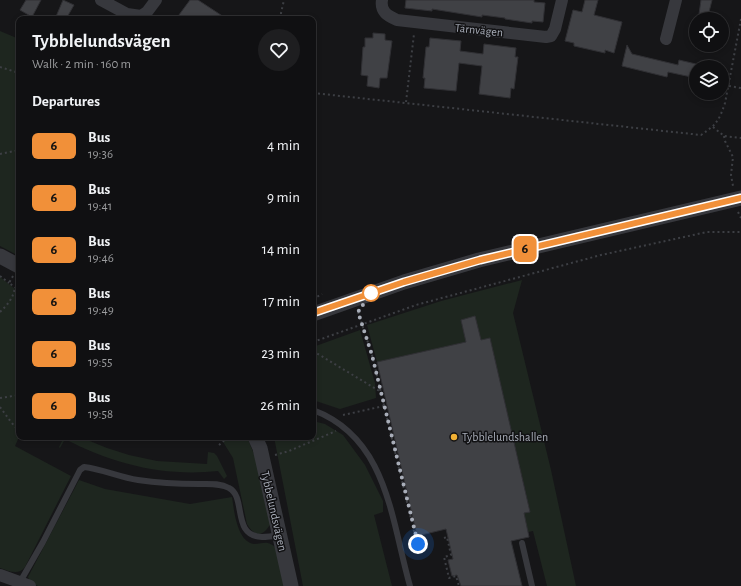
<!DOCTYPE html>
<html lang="en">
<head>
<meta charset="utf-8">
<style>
  body { margin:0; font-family:"Alegreya Sans",sans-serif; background:#1e1e20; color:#f1f3f6; height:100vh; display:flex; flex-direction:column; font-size:15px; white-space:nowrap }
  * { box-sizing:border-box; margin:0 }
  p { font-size:13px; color:#9c9d9f }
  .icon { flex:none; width:22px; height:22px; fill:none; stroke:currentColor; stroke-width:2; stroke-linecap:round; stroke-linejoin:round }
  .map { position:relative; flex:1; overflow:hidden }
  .details { position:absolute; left:16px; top:16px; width:300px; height:424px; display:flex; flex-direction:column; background:#101012; border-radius:8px; box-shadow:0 2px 6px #0003,0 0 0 1px #303032 }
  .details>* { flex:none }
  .badge { padding:0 8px; border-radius:6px; font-size:14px; line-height:26px }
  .fabs { position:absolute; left:689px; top:12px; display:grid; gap:8px }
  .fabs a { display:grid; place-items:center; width:40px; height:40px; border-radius:50%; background:#101012; box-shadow:0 2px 6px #0003,0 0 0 1px #303032; font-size:20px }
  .you { position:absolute; width:20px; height:20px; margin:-10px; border:3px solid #fff; border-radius:50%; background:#1a73e8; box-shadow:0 0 0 6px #1a73e833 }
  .map>.badge { position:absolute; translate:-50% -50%; box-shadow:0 0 0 2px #fff }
  h2 { padding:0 16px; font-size:15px; line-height:36px }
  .round { display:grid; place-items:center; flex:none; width:42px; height:42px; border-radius:21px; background:#1e1e20 }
  .overview { display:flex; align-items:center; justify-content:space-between; height:68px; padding:0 16px }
  h1 { font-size:19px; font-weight:600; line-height:30px }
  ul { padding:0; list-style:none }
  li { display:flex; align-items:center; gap:12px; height:52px; padding:0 16px }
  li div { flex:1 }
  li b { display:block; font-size:15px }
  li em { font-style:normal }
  li .badge { min-width:44px; font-weight:700; text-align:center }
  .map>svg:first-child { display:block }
  .green { fill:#1e261f }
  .building { fill:#404145; stroke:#303034 }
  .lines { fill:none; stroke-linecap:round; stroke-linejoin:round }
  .path { stroke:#3d3f44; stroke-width:2; stroke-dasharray:2 3; stroke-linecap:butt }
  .service { stroke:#37383d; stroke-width:6 }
  .minor { stroke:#37383d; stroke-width:12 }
  .tertiary { stroke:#37383d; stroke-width:15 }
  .line-casing { stroke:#fff; stroke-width:9 }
  .line { stroke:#f19039; stroke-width:6 }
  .walk { stroke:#a8adb8; stroke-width:4; stroke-dasharray:0 7.2 }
  .stop-dot { fill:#fff; stroke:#f19039; stroke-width:2 }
  .poi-dot { fill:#f2b134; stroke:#111113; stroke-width:1.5 }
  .labels { text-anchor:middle; stroke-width:3; stroke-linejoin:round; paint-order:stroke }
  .street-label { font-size:12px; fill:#a8adb8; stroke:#111113 }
  .poi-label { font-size:12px; fill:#a8adb8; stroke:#111113; text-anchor:start }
</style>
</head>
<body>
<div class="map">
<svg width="741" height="586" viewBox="0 0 741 586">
  <rect width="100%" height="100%" fill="#161618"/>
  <path class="green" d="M0 31 19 39V256L0 246Z
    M0 277 19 292V437L15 446 71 476 25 567C18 576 9 571 0 568Z
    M522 280 513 313 551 470 576 586H547L533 531 528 532 524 513 530 511 490 338 481 340 475 317 461 320 466 342 377 362 367 325 441 301Z
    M360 330 375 383 376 398 340 409 313 400V347Z
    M313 421 325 424 343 435 365 465 383 501V512L374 515 392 586H303L274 437H313Z
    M64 437H80L107 448 129 455 157 461 207 464 208 452 214 453 217 456 227 476 224 479 218 471C165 477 112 464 65 439L60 448 59 447Z
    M220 437H247L256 459 271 523C263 537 255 538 247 524L233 458Z
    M79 480 105 489 190 504 232 497C234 510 237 542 254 544 264 544 266 540 275 547L285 586H38L30 582 28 577Z"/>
  <path class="building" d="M26 0H41L32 17 20 10Z
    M63 0 74 5 66 19H55Z
    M190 0H198L227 19H176Z
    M406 0H534V2L545 3 543 22 532 21V23L505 19V18L482 15V17L432 9V11L405 8Z
    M585 0H598L594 15 622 22 614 53 605 50V53L574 46V43L565 41 573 10 582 12Z
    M701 0H712L708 16 699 14Z
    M373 33 385 34V40L392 41 387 78H380L379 88 367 86 368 76 361 75 363 47H365V38H373Z
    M430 38 461 41 460 51 483 54 484 44 516 48 515 57H518L514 89 511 88 510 98 479 94 482 66 459 63 456 91 424 88 425 78H423L426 47H429Z
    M627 45 632 54 678 65 679 60 696 64V78L668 72 667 77 622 66Z
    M475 316 481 340 490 338 530 512 524 513 529 537 511 541 522 586H461L457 575 452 576 448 560 453 559 446 529 417 536 377 362 466 342 461 320Z"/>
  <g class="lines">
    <path class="path" d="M281 19V13L284 0
      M0 67 19 73
      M729 86 741 88
      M313 93 701 135C716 125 719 121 725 103L741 19
      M406 102 414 34
      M713 127 724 136 741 138
      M724 136 725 141 733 157 731 175 733 186
      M0 154 19 150
      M738 212 741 218
      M0 276 9 283
      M13 276 9 283 19 290
      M313 299 322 294
      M0 312C8 304 13 299 15 287
      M358 312 372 355 417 544
      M313 342 416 305 601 255 707 232H741
      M313 351 381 392
      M0 398 19 395
      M0 407 11 422 19 431
      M343 415 384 406
      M219 445 228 437
      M275 455 289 451 336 431
      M444 538 447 537 451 555 444 557 449 578 456 576 459 586"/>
    <path class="service" d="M313 410C388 438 391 520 410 586
      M522 543 532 586
      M20 582 43 542 80 470 84 467C102 469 119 477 138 480 158 483 178 484 199 484 209 484 220 483 229 488 247 497 231 536 262 537 267 537 274 536 280 535"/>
    <path class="minor" d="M101 0 127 14 141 16 147 12 156 0
      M382 0C380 12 388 16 397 20L546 37 551 36 555 29 562 0
      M666 39 676 0
      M0 575 30 586"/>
    <path class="tertiary" d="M0 256 19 266
      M313 314 404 282 479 260 741 198
      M255 437 260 448 291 586"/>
  </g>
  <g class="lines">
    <defs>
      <path id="line" d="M313 313 404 282 480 260 741 198"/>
    </defs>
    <use href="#line" class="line-casing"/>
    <use href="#line" class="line"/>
    <path class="walk" d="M371 293 358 312 372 355 418 544"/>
  </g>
  <circle class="stop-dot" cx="371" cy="293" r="8"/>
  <circle class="poi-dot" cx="454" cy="437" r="4"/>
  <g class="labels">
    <g class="street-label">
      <text transform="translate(479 30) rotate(6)" y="4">Tärnvägen</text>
      <text transform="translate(274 511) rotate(77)" y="4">Tybbelundsvägen</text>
    </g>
    <g class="poi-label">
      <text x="462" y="441">Tybblelundshallen</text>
    </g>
  </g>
</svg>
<div class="fabs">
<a><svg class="icon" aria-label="locate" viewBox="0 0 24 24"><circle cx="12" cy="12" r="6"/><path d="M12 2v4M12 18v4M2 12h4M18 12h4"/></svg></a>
<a><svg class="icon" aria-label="layers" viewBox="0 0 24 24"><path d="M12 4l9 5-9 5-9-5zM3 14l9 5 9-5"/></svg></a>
</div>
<div class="you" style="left:418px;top:544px"></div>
<b class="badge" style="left:525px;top:249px;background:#f19039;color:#111">6</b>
<section class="details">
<div class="overview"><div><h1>Tybblelundsvägen</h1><p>Walk · 2 min · 160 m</p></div><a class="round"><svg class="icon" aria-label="heart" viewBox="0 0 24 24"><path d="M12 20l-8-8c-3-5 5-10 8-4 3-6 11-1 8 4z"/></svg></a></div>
<h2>Departures</h2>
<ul>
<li><span class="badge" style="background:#f19039;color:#111">6</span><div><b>Bus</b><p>19:36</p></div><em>4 min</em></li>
<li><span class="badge" style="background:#f19039;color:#111">6</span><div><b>Bus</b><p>19:41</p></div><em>9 min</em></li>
<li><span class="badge" style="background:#f19039;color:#111">6</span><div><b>Bus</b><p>19:46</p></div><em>14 min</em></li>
<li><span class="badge" style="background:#f19039;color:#111">6</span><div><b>Bus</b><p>19:49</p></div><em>17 min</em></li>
<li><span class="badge" style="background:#f19039;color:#111">6</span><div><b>Bus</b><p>19:55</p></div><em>23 min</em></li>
<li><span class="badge" style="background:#f19039;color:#111">6</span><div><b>Bus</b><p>19:58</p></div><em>26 min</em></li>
</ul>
</section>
</div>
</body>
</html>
